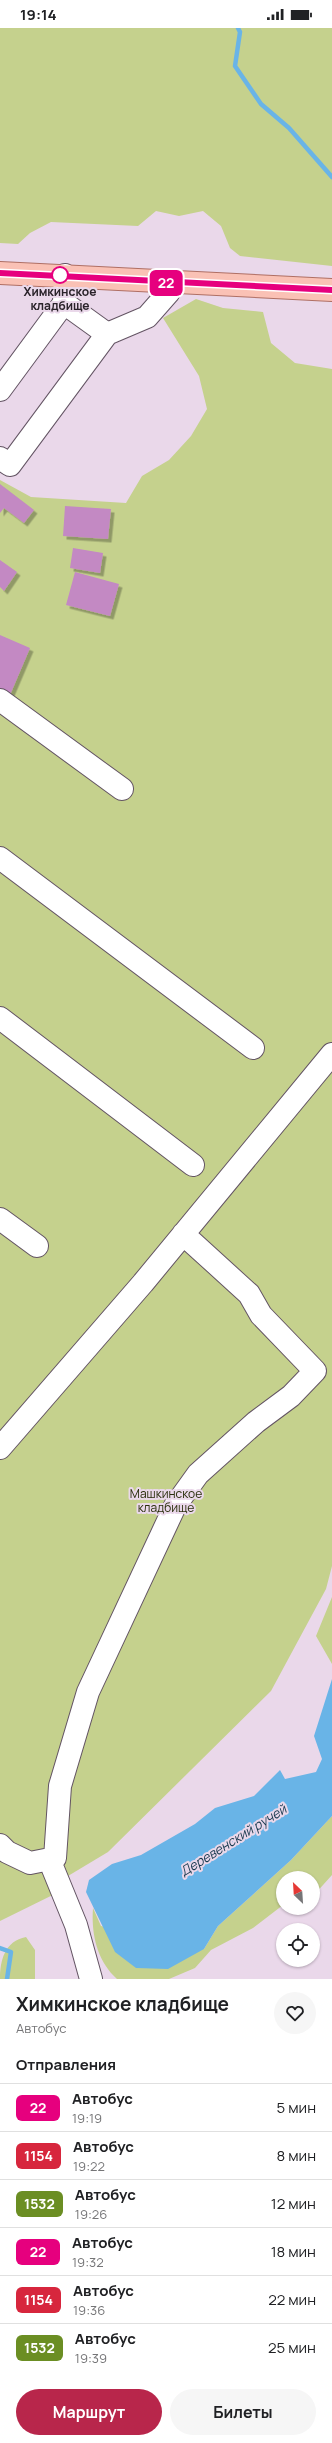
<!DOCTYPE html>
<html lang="ru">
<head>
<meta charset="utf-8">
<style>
  body { margin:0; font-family:Manrope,sans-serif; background:#f6f6f6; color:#202124; height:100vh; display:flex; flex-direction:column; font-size:15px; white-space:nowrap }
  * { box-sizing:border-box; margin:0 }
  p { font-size:13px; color:#757577 }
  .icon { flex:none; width:22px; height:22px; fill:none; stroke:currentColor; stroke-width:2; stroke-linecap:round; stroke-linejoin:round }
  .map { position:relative; height:1951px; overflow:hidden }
  .drawer { display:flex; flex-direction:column; background:#fff; flex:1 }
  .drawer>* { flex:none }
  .badge { padding:0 8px; border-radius:6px; font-size:14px; line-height:26px }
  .needle { width:26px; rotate:335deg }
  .buttons { position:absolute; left:276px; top:1843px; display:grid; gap:8px }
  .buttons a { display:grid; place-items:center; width:44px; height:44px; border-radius:50%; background:#fff; box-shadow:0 1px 3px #0004; font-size:20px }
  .map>.badge { position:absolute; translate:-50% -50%; box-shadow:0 0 0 2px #fff }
  h2 { padding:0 16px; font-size:15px; line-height:36px }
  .round { display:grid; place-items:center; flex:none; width:42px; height:42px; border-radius:21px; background:#f6f6f6 }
  .headline { display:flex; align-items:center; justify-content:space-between; height:68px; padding:0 16px }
  h1 { font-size:19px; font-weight:700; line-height:30px }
  .cta { display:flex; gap:8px; margin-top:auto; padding:8px 16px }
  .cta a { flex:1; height:46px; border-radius:24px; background:#b8264b; color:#fff; font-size:16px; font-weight:700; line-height:46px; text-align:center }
  .cta a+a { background:#f6f6f6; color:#202124 }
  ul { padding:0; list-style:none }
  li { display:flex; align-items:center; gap:12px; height:48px; padding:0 16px; border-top:1px solid #e0e0e0 }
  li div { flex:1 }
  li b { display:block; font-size:15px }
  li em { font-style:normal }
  li .badge { min-width:44px; font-weight:700; text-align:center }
  .status { display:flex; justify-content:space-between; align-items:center; height:28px; padding:0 20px; background:#fff; direction:ltr }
  .status svg { height:11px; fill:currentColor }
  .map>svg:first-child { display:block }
  .green { fill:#c5d18d }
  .water { fill:#69b4e7 }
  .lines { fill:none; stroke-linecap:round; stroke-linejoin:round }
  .stream { stroke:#69b4e7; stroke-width:4.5 }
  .building { fill:#c389c3; filter:url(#shadow) }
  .minor-casing { stroke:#635463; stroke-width:24 }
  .major-casing { stroke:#af6f64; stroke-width:24 }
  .minor { stroke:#fff; stroke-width:22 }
  .major { stroke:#fac1b5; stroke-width:22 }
  .line-casing { stroke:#fff; stroke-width:9 }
  .line { stroke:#e6007e; stroke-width:6 }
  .stop-dot { fill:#fff; stroke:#e6007e; stroke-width:2 }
  .labels { text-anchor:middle; stroke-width:4; stroke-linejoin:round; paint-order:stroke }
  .stop-label { font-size:12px; font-weight:bold; fill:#2a232a; stroke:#ead8ea }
  .park-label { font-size:12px; fill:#292e0b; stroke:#ead8ea }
  .water-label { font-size:13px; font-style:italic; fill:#17384d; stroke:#ead8ea }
</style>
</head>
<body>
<div class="status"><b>19:14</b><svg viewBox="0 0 49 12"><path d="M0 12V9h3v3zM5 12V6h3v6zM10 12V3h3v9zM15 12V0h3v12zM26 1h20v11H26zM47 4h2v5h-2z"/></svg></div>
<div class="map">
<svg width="332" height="1951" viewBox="0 0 332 1951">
  <defs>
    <filter id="shadow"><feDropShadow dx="3.5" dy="3.5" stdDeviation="0" flood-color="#0004"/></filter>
  </defs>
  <rect width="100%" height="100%" fill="#ead8ea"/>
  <path class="green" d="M0 0H332V238L240 228 230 220 221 198 203 183 179 188 156 183 138 198 51 194 30 205 18 216 0 215Z
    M196 271 223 280 263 284 271 315 295 335 332 341V1538L326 1561 271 1663 108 1824 68 1848 69 1859 0 1893V452L31 469 126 475 142 448 169 432 191 408 207 381 199 348 163 290Z
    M332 1569V1636L316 1608Z
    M332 1788V1847L314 1867 313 1850H283V1877L253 1900 211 1922 195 1940 169 1951H117C97 1933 91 1906 93 1880L101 1898 204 1921 218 1898 291 1832Z
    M26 1909 35 1922V1951H0C0 1932 5 1913 26 1909Z"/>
  <path class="water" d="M332 1651V1788L291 1832 218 1898 204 1921 168 1941 136 1940 115 1924 86 1864 89 1852 112 1836 141 1827 195 1796 215 1780 254 1768 280 1742 285 1751 316 1744 322 1731 314 1708Z"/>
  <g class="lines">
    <path class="stream" d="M238 0 240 4 235 38 261 76 289 100 332 149
      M0 1920 11 1924 7 1951"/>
  </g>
  <path class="building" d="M0 456 34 482 24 495 4 480 0 485Z
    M65 478 111 481 108 511 63 508Z
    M73 520 103 525 100 545 70 540Z
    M0 532 17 544 4 563 0 559Z
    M75 544 119 556 110 588 66 577Z
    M0 607 30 620 10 667 0 663Z"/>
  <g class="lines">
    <defs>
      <path id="minor" d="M64 275 107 306
        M0 362 64 275 65 247
        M0 430 10 437 107 306 147 289 169 264 173 255
        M0 672 122 761
        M0 830 253 1020
        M0 990 193 1137
        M0 1191 37 1218
        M0 1420 143 1255 332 1026
        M0 1817 7 1824 30 1835 55 1830 60 1758 88 1664 175 1478 198 1446 256 1394 291 1368 315 1343 261 1287 249 1266 183 1206
        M49 1831 76 1897 91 1951"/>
      <path id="major" d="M0 245 332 262"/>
    </defs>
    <use href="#minor" class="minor-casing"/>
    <use href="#major" class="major-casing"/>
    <use href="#minor" class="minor"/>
    <use href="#major" class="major"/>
  </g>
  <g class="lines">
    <defs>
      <path id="line" d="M0 245 332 262"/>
    </defs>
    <use href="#line" class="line-casing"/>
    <use href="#line" class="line"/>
  </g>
  <circle class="stop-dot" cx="60" cy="247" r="8"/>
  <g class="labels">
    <g class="stop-label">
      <text x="60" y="268">Химкинское<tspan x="60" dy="14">кладбище</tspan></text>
    </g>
    <g class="park-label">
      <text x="166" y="1470">Машкинское<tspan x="166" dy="14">кладбище</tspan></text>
    </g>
    <g class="water-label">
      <text transform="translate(233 1812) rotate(-32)" y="5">Деревенский ручей</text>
    </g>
  </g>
</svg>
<div class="buttons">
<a><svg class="needle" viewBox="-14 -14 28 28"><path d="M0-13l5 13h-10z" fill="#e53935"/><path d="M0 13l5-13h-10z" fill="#757577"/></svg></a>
<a><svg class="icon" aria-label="locate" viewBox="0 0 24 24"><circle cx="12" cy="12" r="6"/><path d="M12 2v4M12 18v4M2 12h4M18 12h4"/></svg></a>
</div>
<b class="badge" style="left:166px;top:255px;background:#e6007e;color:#fff">22</b>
</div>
<section class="drawer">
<div class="headline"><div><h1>Химкинское кладбище</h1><p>Автобус</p></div><a class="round"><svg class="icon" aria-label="heart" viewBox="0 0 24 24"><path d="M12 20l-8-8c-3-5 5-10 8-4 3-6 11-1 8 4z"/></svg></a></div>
<h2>Отправления</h2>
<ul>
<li><span class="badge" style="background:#e6007e;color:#fff">22</span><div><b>Автобус</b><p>19:19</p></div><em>5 мин</em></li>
<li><span class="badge" style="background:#d7263d;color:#fff">1154</span><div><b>Автобус</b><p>19:22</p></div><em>8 мин</em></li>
<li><span class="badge" style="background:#6b8e23;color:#fff">1532</span><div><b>Автобус</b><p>19:26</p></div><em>12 мин</em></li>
<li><span class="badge" style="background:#e6007e;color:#fff">22</span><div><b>Автобус</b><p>19:32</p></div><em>18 мин</em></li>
<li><span class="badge" style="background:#d7263d;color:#fff">1154</span><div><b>Автобус</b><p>19:36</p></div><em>22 мин</em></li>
<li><span class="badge" style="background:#6b8e23;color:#fff">1532</span><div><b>Автобус</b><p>19:39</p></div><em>25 мин</em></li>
</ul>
<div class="cta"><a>Маршрут</a><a>Билеты</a></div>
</section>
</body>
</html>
